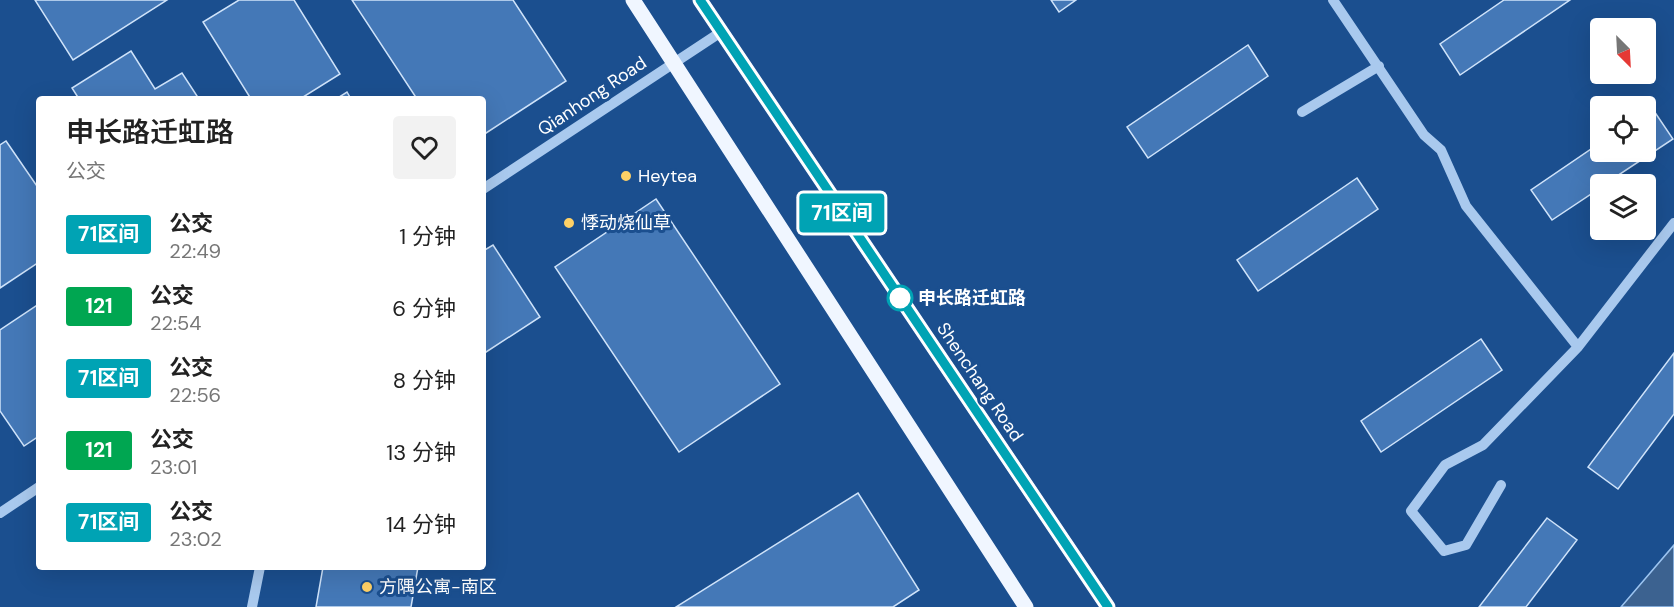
<!DOCTYPE html>
<html lang="zh">
<head>
<meta charset="utf-8">
<style>
  body { margin:0; font-family:"DM Sans","Noto Sans SC",sans-serif; background:#f2f2f2; color:#222; height:100vh; display:flex; flex-direction:column; font-size:22px; white-space:nowrap }
  * { box-sizing:border-box; margin:0 }
  p { font-size:20px; color:#767676 }
  .icon { flex:none; width:33px; height:33px; fill:none; stroke:currentColor; stroke-width:2; stroke-linecap:round; stroke-linejoin:round }
  .map { position:relative; flex:1; overflow:hidden }
  .drawer { position:absolute; left:36px; top:96px; width:450px; height:474px; display:flex; flex-direction:column; background:#fff; border-radius:6px; box-shadow:0 6px 24px #0002 }
  .drawer>* { flex:none }
  .badge { padding:0 12px; border-radius:4px; font-size:21px; line-height:39px }
  .needle { width:39px; rotate:156deg }
  .buttons { position:absolute; left:1590px; top:18px; display:grid; gap:12px }
  .buttons a { display:grid; place-items:center; width:66px; height:66px; border-radius:6px; background:#fff; box-shadow:0 6px 24px #0002; font-size:30px }
  .map>.badge { position:absolute; translate:-50% -50%; box-shadow:0 0 0 3px #fff }
  .round { display:grid; place-items:center; flex:none; width:63px; height:63px; border-radius:6px; background:#f2f2f2 }
  .head { display:flex; align-items:center; justify-content:space-between; height:102px; padding:0 30px }
  h1 { font-size:28px; font-weight:600; line-height:45px }
  ul { padding:0; list-style:none }
  li { display:flex; align-items:center; gap:18px; height:72px; padding:0 30px }
  li div { flex:1 }
  li b { display:block; font-size:22px }
  li em { font-style:normal }
  li .badge { min-width:66px; font-weight:700; text-align:center }
  .map>svg:first-child { display:block }
  .water { fill:#3c6290; stroke:#9cc4f0; stroke-width:1.5 }
  .building { fill:#4478b7; stroke:#cfe3fa; stroke-width:1.5 }
  .lines { fill:none; stroke-linecap:round; stroke-linejoin:round }
  .minor { stroke:#a9c9ee; stroke-width:10 }
  .major { stroke:#f0f6ff; stroke-width:15 }
  .line-casing { stroke:#fff; stroke-width:14 }
  .line { stroke:#00a3b4; stroke-width:9 }
  .poi-dot { fill:#ffd166; stroke:#1b4f8f; stroke-width:2 }
  .stop-dot { fill:#fff; stroke:#00a3b4; stroke-width:3 }
  .labels { text-anchor:middle; stroke-width:6; stroke-linejoin:round; paint-order:stroke }
  .street-label { font-size:18px; fill:#fff; stroke:#1b4f8f }
  .poi-label { font-size:18px; fill:#fff; stroke:#1b4f8f; text-anchor:start }
  .stop-label { font-size:18px; font-weight:bold; fill:#fff; stroke:#1b4f8f; text-anchor:start }
</style>
</head>
<body>
<div class="map">
<svg width="1674" height="607" viewBox="0 0 1674 607">
  <rect width="100%" height="100%" fill="#1b4f8f"/>
  <path class="water" d="M1674 545V607H1621Z"/>
  <path class="building" d="M35 0H167L73 60Z
    M239 0H294L340 74 300 99H251L203 22Z
    M352 0H513L566 81 483 135V99H417Z
    M1051 0H1076L1059 12Z
    M1504 0H1570L1460 75 1440 44Z
    M1248 45 1268 76 1148 158 1127 127Z
    M131 51 155 89 182 73 199 99H79L72 88Z
    M347 92 351 99H336Z
    M1652 108 1673 139 1605 184H1600V188L1552 220 1531 190 1600 143V152H1646V112Z
    M6 141 39 189V262L0 288V145Z
    M1357 178 1378 209 1258 291 1237 260Z
    M656 199 780 384 679 452 555 267Z
    M493 245 540 317 483 354V251Z
    M39 304V436L24 446 0 411V330Z
    M1481 339 1502 370 1381 452 1361 421Z
    M1674 353V414L1618 489 1588 467Z
    M858 493 919 590 893 607H676Z
    M1547 518 1577 540 1526 607H1479Z
    M323 567H418L411 607H316Z"/>
  <g class="lines">
    <path class="minor" d="M1333 0 1424 135 1441 150 1466 206 1578 347
      M1302 112 1379 66
      M483 189 721 32
      M1501 485 1466 545 1444 551 1411 511 1445 465 1483 445 1578 347 1674 223
      M0 513 39 487
      M252 607 260 567"/>
    <path class="major" d="M633 0 1026 607
      M700 0 1108 607"/>
  </g>
  <g class="lines">
    <defs>
      <path id="line" d="M700 0 1108 607"/>
    </defs>
    <use href="#line" class="line-casing"/>
    <use href="#line" class="line"/>
  </g>
  <g class="poi-dot">
    <circle cx="626" cy="176" r="6"/>
    <circle cx="569" cy="223" r="6"/>
    <circle cx="367" cy="587" r="6"/>
  </g>
  <circle class="stop-dot" cx="900" cy="298" r="12"/>
  <g class="labels">
    <g class="street-label">
      <text transform="translate(592 96) rotate(-34)" y="6">Qianhong Road</text>
      <text transform="translate(980 382) rotate(56)" y="6">Shenchang Road</text>
    </g>
    <g class="poi-label">
      <text x="638" y="182">Heytea</text>
      <text x="581" y="229">悸动烧仙草</text>
      <text x="379" y="593">方隅公寓-南区</text>
    </g>
    <g class="stop-label">
      <text x="918" y="304">申长路迁虹路</text>
    </g>
  </g>
</svg>
<div class="buttons">
<a><svg class="needle" viewBox="-14 -14 28 28"><path d="M0-13l5 13h-10z" fill="#e53935"/><path d="M0 13l5-13h-10z" fill="#767676"/></svg></a>
<a><svg class="icon" aria-label="locate" viewBox="0 0 24 24"><circle cx="12" cy="12" r="6"/><path d="M12 2v4M12 18v4M2 12h4M18 12h4"/></svg></a>
<a><svg class="icon" aria-label="layers" viewBox="0 0 24 24"><path d="M12 4l9 5-9 5-9-5zM3 14l9 5 9-5"/></svg></a>
</div>
<b class="badge" style="left:842px;top:213px;background:#00a3b4;color:#fff">71区间</b>
<section class="drawer">
<div class="head"><div><h1>申长路迁虹路</h1><p>公交</p></div><a class="round"><svg class="icon" aria-label="heart" viewBox="0 0 24 24"><path d="M12 20l-8-8c-3-5 5-10 8-4 3-6 11-1 8 4z"/></svg></a></div>
<ul>
<li><span class="badge" style="background:#00a3b4;color:#fff">71区间</span><div><b>公交</b><p>22:49</p></div><em>1 分钟</em></li>
<li><span class="badge" style="background:#00a651;color:#fff">121</span><div><b>公交</b><p>22:54</p></div><em>6 分钟</em></li>
<li><span class="badge" style="background:#00a3b4;color:#fff">71区间</span><div><b>公交</b><p>22:56</p></div><em>8 分钟</em></li>
<li><span class="badge" style="background:#00a651;color:#fff">121</span><div><b>公交</b><p>23:01</p></div><em>13 分钟</em></li>
<li><span class="badge" style="background:#00a3b4;color:#fff">71区间</span><div><b>公交</b><p>23:02</p></div><em>14 分钟</em></li>
</ul>
</section>
</div>
</body>
</html>
